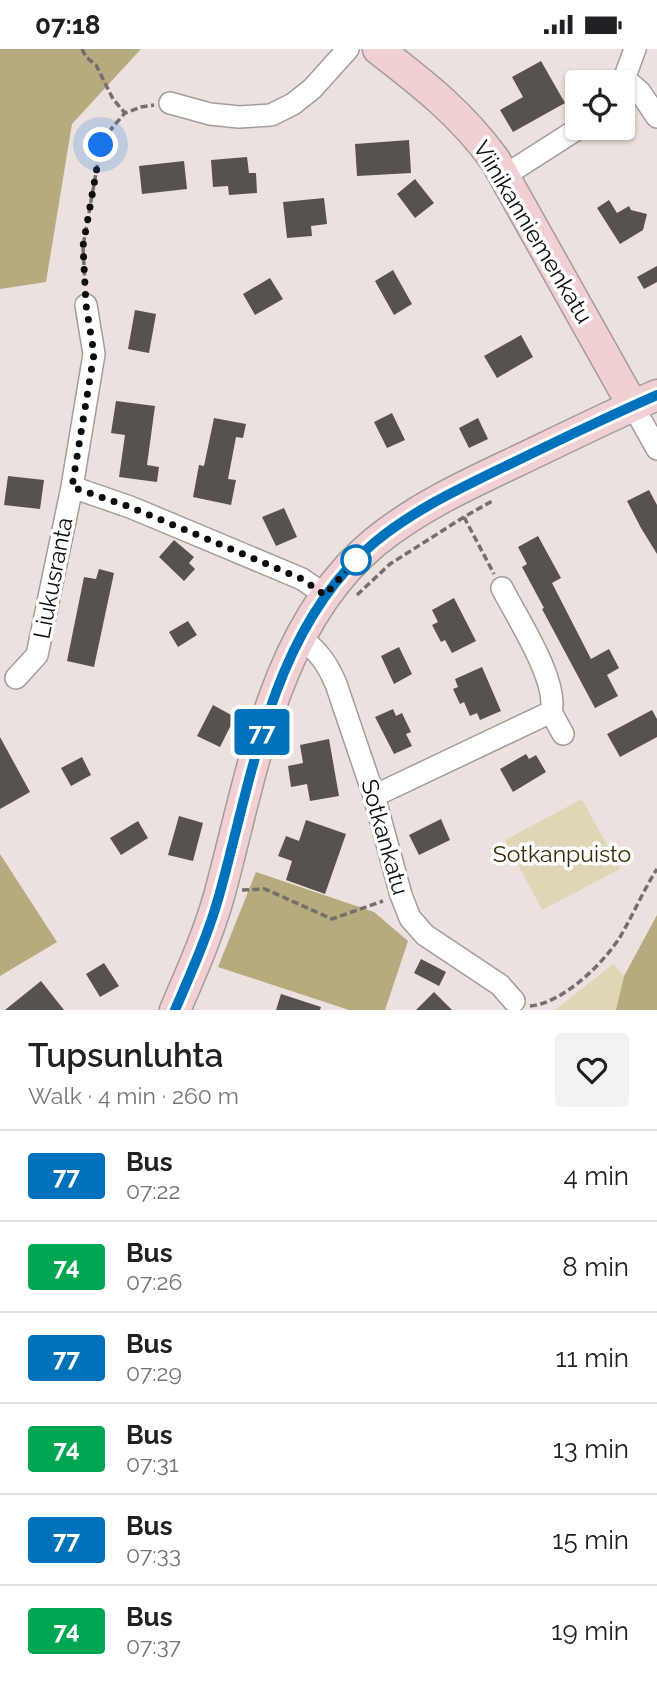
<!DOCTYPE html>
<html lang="en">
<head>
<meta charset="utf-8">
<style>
  body { margin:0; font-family:Raleway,sans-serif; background:#f2f2f2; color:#202124; height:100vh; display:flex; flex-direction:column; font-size:26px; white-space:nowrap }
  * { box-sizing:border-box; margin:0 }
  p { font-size:23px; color:#757577 }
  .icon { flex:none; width:38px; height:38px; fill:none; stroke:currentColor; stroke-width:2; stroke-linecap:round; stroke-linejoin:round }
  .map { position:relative; height:961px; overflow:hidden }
  .drawer { display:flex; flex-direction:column; background:#fff; flex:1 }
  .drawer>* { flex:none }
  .badge { padding:0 14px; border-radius:5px; font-size:24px; line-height:46px }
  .buttons { position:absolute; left:565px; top:21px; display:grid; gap:14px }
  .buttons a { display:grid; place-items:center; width:70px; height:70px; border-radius:7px; background:#fff; box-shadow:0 2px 5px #0004; font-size:35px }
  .you { position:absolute; width:35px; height:35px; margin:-18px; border:5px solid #fff; border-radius:50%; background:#1a73e8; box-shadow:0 0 0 10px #1a73e833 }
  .map>.badge { position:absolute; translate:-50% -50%; box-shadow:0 0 0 4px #fff }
  .round { display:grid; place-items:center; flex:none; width:74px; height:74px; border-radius:7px; background:#f2f2f2 }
  .overview { display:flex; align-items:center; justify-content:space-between; height:119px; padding:0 28px }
  h1 { font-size:33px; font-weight:600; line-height:52px }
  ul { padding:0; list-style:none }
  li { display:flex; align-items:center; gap:21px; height:91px; padding:0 28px; border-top:2px solid #e0e0e0 }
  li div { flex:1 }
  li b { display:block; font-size:26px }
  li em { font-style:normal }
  li .badge { min-width:77px; font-weight:700; text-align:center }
  .status { display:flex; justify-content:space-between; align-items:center; height:49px; padding:0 35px; background:#fff; direction:ltr }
  .status svg { height:19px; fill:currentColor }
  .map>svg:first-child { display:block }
  .green { fill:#dfd6b7 }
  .forest { fill:#b6aa7f }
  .building { fill:#57524d }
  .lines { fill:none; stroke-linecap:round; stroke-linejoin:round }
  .street-casing { stroke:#a49c99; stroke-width:24 }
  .secondary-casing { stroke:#a49c99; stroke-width:33 }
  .path { stroke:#746e6c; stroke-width:3.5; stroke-dasharray:7 3.5; stroke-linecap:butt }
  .street { stroke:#fff; stroke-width:21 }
  .secondary { stroke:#f1d0d4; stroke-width:30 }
  .line-casing { stroke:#fff; stroke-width:16 }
  .line { stroke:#0072bc; stroke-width:10 }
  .walk { stroke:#0f0d0c; stroke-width:7; stroke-dasharray:0 12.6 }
  .stop-dot { fill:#fff; stroke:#0072bc; stroke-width:3.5 }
  .labels { text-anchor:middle; stroke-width:7; stroke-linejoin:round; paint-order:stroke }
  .street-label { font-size:23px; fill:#0f0d0c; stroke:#fff }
  .park-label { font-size:23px; fill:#362c06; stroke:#fff }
</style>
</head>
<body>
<div class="status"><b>07:18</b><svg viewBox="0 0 49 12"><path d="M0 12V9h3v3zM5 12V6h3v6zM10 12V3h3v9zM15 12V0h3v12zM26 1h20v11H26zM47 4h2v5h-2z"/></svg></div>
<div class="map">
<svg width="657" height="961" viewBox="0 0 657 961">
  <rect width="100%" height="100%" fill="#ebe2df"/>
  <path class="green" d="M582 750 620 820 542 861 505 791Z
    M613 915 624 927 616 961H555Z"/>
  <path class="forest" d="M0 0H141L72 75 46 233 0 240Z
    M0 805 57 893 0 927Z
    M256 823 374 863 408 892 385 961H349L218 918Z
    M657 866V961H616L624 927Z"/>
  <path class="building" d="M541 12 565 54 513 83 500 61 523 48 512 28Z
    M409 91 411 124 357 127 355 95Z
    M247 108 249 124H256L257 144 229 146 228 137 213 138 211 111Z
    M184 112 187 140 142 145 139 117Z
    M415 130 434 154 415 169 397 145Z
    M324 149 327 175 311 177 312 187 287 189 283 153Z
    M609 151 617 164 629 157 631 161 647 165 643 181 620 195 597 159Z
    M657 217V233L644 240 637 228Z
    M393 221 412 255 394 266 375 232Z
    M270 229 283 250 255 266 243 245Z
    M135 261 156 265 149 304 128 300Z
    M521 286 533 308 497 329 484 307Z
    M116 352 155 357 147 416 159 418 157 433 119 428 125 386 111 384Z
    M392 364 405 391 387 399 374 373Z
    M214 369 246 375 243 389 236 388 228 430 236 431 231 456 193 448 199 416 204 417Z
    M478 369 488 390 469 399 459 379Z
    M8 427 44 431 40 460 4 456Z
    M649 441 657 456V505L641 479 627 452Z
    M284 459 297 488 276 497 262 468Z
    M538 487 561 529 552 534 591 610 609 600 619 619 607 626 618 647 595 659 542 560 544 559 522 518 527 515 518 498Z
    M174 491 194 508 189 514 195 520 184 532 159 508Z
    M99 520 114 524 94 618 67 612 84 528 96 530Z
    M454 549 476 592 452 604 445 591 441 593 432 576 438 573 432 561Z
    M188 572 197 586 178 598 169 583Z
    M399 598 412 625 394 635 381 607Z
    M482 618 501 662 480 671 477 664 470 667 464 653 460 655 453 640 458 638 455 630Z
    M213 656 235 668 220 698 197 687Z
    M393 660 396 667 402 664 411 683 406 685 412 697 394 705 375 668Z
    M652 661 657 670V688L620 708 607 685Z
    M0 688 30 743 0 760Z
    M329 690 339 747 310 752 307 735 291 738 288 717 303 714 300 696Z
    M526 705 529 710 536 706 546 723 513 743 500 720Z
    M82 708 91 726 71 737 61 719Z
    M179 767 203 774 193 812 168 806Z
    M441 770 450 791 419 806 409 786Z
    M306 771 346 785 325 845 286 831 292 812 278 807 286 787 299 792Z
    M138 772 148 789 121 806 110 789Z
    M421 910 446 923 439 937 414 924Z
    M104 914 119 937 100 948 86 925Z
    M41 932 64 961H5Z
    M434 943 452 961H416Z
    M281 945 321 958 320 961H276Z"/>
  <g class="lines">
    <defs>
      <path id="street" d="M625 30 640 43 657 68
        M623 33 635 0
        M170 54 210 65 239 68 271 66 293 55 312 40 348 0
        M504 127 579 79
        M633 357 657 400
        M72 438 130 458 190 483 302 530 325 546
        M301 589C319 603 327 614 336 635L374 747 401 846 410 869 425 886 500 936 514 952
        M16 629 37 606 72 438 94 305 86 256
        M551 663 563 685
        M374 747 551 663C559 632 517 569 502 539"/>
      <path id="secondary" d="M378 0C423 35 461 64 495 111L633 357
        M175 961C191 924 208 886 219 847 252 727 273 577 375 493 417 459 464 437 513 414 561 391 608 368 657 346"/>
    </defs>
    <use href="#street" class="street-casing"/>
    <use href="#secondary" class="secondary-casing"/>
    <path class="path" d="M82 0 86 8 96 16 113 50 125 64
      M85 237 83 197 101 96 112 79 125 64 141 58 154 56
      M464 468 494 525
      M357 546 390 515 464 468 494 451
      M242 841 265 840 332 870 383 852
      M530 957C563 954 603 915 620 888 633 866 643 842 657 820"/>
    <use href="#street" class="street"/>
    <use href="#secondary" class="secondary"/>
  </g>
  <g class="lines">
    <defs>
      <path id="line" d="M175 961C191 924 208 886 219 847 253 726 272 579 375 493 415 460 461 439 508 416 557 392 607 368 657 346"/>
    </defs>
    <use href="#line" class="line-casing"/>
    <use href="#line" class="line"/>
    <path class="walk" d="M101 96 83 197 86 256 94 305 72 438 130 458 212 492 302 530 325 546 356 511"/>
  </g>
  <circle class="stop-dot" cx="356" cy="511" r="14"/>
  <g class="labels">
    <g class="street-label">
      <text transform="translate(533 183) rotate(59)" y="8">Viinikanniemenkatu</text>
      <text transform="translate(53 529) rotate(-79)" y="8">Liukusranta</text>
      <text transform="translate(385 788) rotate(74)" y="8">Sotkankatu</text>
    </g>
    <g class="park-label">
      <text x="562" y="813">Sotkanpuisto</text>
    </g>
  </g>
</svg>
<div class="buttons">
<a><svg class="icon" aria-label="locate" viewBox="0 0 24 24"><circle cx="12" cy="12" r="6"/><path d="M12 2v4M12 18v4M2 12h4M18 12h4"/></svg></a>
</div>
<div class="you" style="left:101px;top:96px"></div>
<b class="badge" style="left:262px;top:683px;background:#0072bc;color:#fff">77</b>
</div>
<section class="drawer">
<div class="overview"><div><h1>Tupsunluhta</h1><p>Walk · 4 min · 260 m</p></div><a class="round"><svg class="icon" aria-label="heart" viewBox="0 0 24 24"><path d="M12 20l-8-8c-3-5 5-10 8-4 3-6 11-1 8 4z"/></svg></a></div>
<ul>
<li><span class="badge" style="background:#0072bc;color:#fff">77</span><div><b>Bus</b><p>07:22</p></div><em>4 min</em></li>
<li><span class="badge" style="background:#00a651;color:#fff">74</span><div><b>Bus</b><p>07:26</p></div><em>8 min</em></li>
<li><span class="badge" style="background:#0072bc;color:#fff">77</span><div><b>Bus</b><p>07:29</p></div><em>11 min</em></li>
<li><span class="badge" style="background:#00a651;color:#fff">74</span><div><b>Bus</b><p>07:31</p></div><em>13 min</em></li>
<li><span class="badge" style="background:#0072bc;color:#fff">77</span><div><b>Bus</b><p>07:33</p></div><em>15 min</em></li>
<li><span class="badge" style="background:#00a651;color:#fff">74</span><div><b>Bus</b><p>07:37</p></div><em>19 min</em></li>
</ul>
</section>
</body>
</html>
